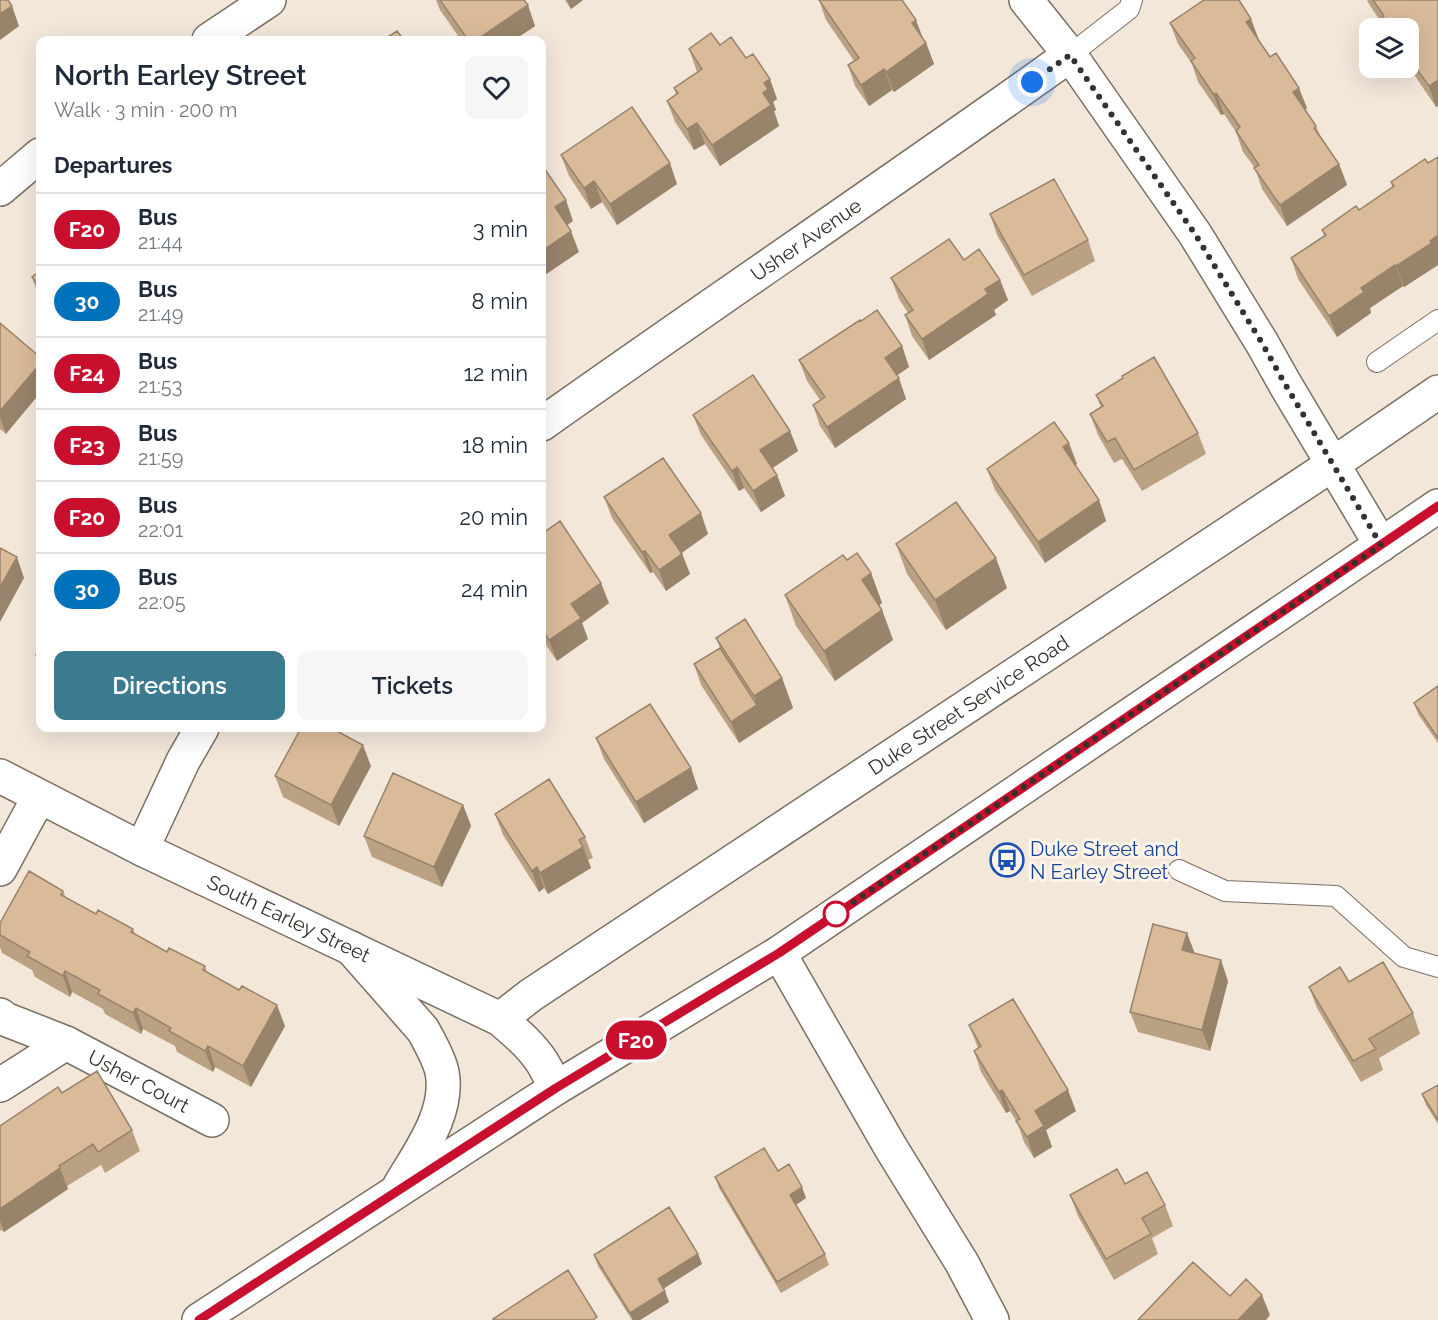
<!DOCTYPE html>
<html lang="en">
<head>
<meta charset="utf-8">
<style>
  body { margin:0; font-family:Raleway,sans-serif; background:#f6f6f7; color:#1f2937; height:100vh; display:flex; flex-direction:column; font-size:22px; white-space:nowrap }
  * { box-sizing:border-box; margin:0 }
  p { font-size:20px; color:#747a83 }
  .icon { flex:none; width:33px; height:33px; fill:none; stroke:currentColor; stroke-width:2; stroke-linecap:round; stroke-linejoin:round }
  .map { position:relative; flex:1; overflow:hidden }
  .sheet { position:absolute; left:36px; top:36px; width:510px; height:696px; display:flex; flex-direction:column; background:#fff; border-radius:12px; box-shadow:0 6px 24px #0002 }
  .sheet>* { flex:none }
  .badge { padding:0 12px; border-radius:20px; font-size:21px; line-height:39px }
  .fabs { position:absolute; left:1359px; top:18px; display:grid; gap:12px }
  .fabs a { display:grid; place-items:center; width:60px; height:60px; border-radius:12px; background:#fff; box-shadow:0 6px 24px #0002; font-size:30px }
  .you { position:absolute; width:30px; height:30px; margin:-15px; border:4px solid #fff; border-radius:50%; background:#1a73e8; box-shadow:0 0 0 9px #1a73e833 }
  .map>.badge { position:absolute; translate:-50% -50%; box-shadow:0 0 0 3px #fff }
  h2 { padding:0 18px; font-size:22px; line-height:54px }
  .round { display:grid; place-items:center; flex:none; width:63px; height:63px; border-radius:12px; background:#f6f6f7 }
  .summary { display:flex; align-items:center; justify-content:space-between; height:102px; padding:0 18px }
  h1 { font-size:28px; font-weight:600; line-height:45px }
  .cta { display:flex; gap:12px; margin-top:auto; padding:12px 18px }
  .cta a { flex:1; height:69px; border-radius:12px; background:#3c7a90; color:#fff; font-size:24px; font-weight:600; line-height:69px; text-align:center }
  .cta a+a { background:#f6f6f7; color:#1f2937 }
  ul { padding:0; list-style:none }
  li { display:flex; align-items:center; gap:18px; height:72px; padding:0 18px; border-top:2px solid #e0e1e3 }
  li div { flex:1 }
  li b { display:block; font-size:22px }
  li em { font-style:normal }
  li .badge { min-width:66px; font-weight:700; text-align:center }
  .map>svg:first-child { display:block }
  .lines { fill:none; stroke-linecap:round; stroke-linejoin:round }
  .lane-casing { stroke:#796f63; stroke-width:22 }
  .street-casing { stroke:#796f63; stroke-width:36 }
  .primary-casing { stroke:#796f63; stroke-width:36 }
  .lane { stroke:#fff; stroke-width:20 }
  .street { stroke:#fff; stroke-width:33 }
  .primary { stroke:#fff; stroke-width:33 }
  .wall { fill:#bba184 }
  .shaded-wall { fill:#98836b }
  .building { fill:#d9bb99; stroke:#98836b; stroke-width:1.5 }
  .line-casing { stroke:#fff; stroke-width:14 }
  .line { stroke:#c8102e; stroke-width:9 }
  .walk { stroke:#35312b; stroke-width:6; stroke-dasharray:0 10.8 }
  .stop-dot { fill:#fff; stroke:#c8102e; stroke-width:3 }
  .labels { text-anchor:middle; stroke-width:6; stroke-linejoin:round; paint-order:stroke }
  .street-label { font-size:20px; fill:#35312b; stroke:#fef5ea }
  .transit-label { font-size:20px; fill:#164399; stroke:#fef5ea; text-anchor:start }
</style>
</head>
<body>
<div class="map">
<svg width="1438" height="1320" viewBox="0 0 1438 1320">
  <rect width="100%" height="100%" fill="#f3e7da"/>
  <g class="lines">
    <defs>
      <path id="lane" d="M1070 55 1129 9 1132 0
        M1377 362 1438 320
        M1179 870 1225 891 1336 896 1404 957 1438 967"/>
      <g id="street">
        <path d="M1026 0 1070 55 1195 234 1262 343 1285 384 1381 545"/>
        <path d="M209 40 269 0"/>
        <path d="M0 189 40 155"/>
        <path id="s1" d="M542 424C717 300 895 180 1070 55"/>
        <path id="s2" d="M0 776 142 849 500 1019C515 1032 531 1045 542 1062 547 1070 551 1079 556 1088"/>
        <path d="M142 849 183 761 202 728"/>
        <path d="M0 869 39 797"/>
        <path d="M779 953 891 1148 962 1263 992 1320"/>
        <path id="s3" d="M0 1015 5 1019 66 1043 212 1120"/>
        <path id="s4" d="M500 1019 531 995 1333 464 1438 392"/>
        <path d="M0 1085 66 1043"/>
      </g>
      <path id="primary" d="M351 948 423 1030C430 1043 439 1058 442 1072 450 1113 418 1154 399 1187
        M199 1320 556 1088 779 953 1438 506"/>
    </defs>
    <use href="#lane" class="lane-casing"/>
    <use href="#street" class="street-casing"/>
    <use href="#primary" class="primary-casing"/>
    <use href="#lane" class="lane"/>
    <use href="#street" class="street"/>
    <use href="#primary" class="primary"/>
  </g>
  <path class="wall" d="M436 0H524L535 26 514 40H461L440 10Z
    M565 0H583L571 9Z
    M819 0 922 37 926 43 934 64 894 92 892 90 869 106 855 86 848 65 854 61 826 20Z
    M1367 0H1438V106L1436 107 1413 73 1408 76 1402 68H1408V28H1379L1377 21 1379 19 1369 4Z
    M1170 23 1259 40 1307 108 1305 110 1316 126 1320 135 1339 164 1347 185 1287 226 1262 189 1255 168 1243 152 1236 132 1224 114 1221 115 1198 82 1192 64 1178 44Z
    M720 45 746 58 777 99 773 102 776 110 774 111 779 126 720 166 705 144 694 150 675 122 667 101 676 94 674 88 697 72 689 49Z
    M561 155 677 184 617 225 602 202 591 209 569 176Z
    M1438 157V265L1404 287 1403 286 1370 308 1371 313 1337 337 1298 279 1291 258 1324 236 1322 230 1359 210 1392 187 1391 182 1428 163Z
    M990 214 1088 240 1095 261 1032 296 997 235Z
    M964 260 1000 280 1008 300 994 310 996 315 929 360 912 336 905 315 908 313 899 299 891 278Z
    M40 271V299L32 277Z
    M861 321 902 346 909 367 897 375 906 399 835 448 820 426 813 405 820 400 807 381 799 360Z
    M0 323 6 434 0 429Z
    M1096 395 1198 433 1206 454 1142 491 1122 459 1114 463 1098 435 1090 414 1101 407Z
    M693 415 790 431 798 451 772 468 777 475 785 496 761 512 744 488 739 491 701 435Z
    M1077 464 1075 465 1099 500 1106 521 1045 563 995 490 987 469Z
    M604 497 708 534 682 553 690 574 666 591 653 572 650 573 612 518Z
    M542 534 609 603 582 623 588 639 557 661 542 639Z
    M896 544 1007 588 946 630 907 574Z
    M847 560 871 573 882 603 879 605 882 610 893 640 835 681 796 626 785 595Z
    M716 638 782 678 793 708 739 743 701 685 694 664 720 648Z
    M40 646V668L36 655Z
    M1438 686V744V743L1418 714 1414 703Z
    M596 738 691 768 698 789 644 823 604 759Z
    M371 766 339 826 283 797 275 776Z
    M463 805 471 826 442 887 372 857 364 836Z
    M495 814 585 837 593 858 588 860 591 868 548 894 544 888 539 892 503 835Z
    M63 891 66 898 96 914 133 929 135 934 167 952 205 966 207 972 285 1026 251 1087 215 1067 213 1072 177 1052 175 1046 143 1029 141 1034 105 1014 103 1009 72 992 70 997 35 977 32 970 2 953 0 947V923Z
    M1187 933 1194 953 1228 981 1210 1051 1138 1032 1130 1012Z
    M1349 982 1413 1013 1420 1034 1379 1058 1383 1070 1361 1082 1317 1008 1309 987Z
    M969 1025 1076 1111 1046 1130 1052 1147 1034 1158 1024 1142 1018 1124 1010 1111 1006 1113 981 1072 974 1051 978 1048Z
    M1438 1085V1124L1426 1105 1422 1094Z
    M62 1093 132 1130 140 1151 105 1173 101 1165 67 1186 68 1189 4 1232 2 1230 0 1231V1126Z
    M778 1171 806 1198 796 1205 825 1254 829 1265 781 1293 719 1188 715 1177Z
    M1125 1184 1165 1205 1173 1226 1152 1238 1158 1254 1114 1280 1078 1216 1070 1195Z
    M698 1254 702 1264 663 1289 669 1302 640 1320H632L598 1266 594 1255Z"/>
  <path class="shaded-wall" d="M567 0H583L571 9Z
    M528 5 535 26 514 40H476Z
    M12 6 19 26 0 40V14Z
    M1251 19 1259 40 1246 22Z
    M916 20 924 41 912 23Z
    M926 43 934 64 894 92 886 72Z
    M1408 61 1413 73 1408 76 1405 68H1408Z
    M884 69 892 90 869 106 861 85Z
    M770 79 777 99 773 102 776 110 774 111 779 126 720 166 712 145 763 93 764 83Z
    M1438 80V106L1436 107 1429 86Z
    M1299 88 1307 108 1300 113 1293 92Z
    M1216 93 1224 114 1221 115 1214 95Z
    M697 123 705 144 694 150 687 129Z
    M670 163 677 184 617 225 610 204Z
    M1339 164 1347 185 1287 226 1280 205Z
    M594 181 602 202 591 209 584 188Z
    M566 200 573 221 563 228 555 207Z
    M571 231 579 252 542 277V251Z
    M1438 235V265L1404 287 1396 266Z
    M1395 265 1403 286 1370 308 1371 313 1337 337 1329 316 1361 288Z
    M1000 280 1008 300 994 310 996 315 929 360 922 339 985 289Z
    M902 346 909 367 892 379 885 358Z
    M40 364V393L6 434 0 417V411Z
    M899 378 906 399 835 448 827 427Z
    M790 431 798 451 768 471 760 450Z
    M1069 443 1077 464 1070 468 1063 447Z
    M737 467 744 488 739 491 732 471Z
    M777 475 785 496 761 512 753 491Z
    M1099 500 1106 521 1045 563 1038 542Z
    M701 513 708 534 677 556 669 535Z
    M645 551 653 572 650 573 642 552Z
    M682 554 690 574 666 591 659 570Z
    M17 557 24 578 0 622V587Z
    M996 558 1007 588 946 630 935 600Z
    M871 573 882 603 873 610 862 580Z
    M601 583 609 603 582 623 588 639 557 661 549 640 571 604Z
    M882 610 893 640 835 681 824 651Z
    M782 678 793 708 739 743 731 722 757 705 754 696Z
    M363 745 371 766 339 826 331 805Z
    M691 768 698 789 644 823 636 802Z
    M463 805 471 826 442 887 434 867Z
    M583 847 591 868 548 894 540 873Z
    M537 867 544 888 539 892 532 871Z
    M1187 933 1195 954 1182 950Z
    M1221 960 1228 981 1210 1051 1202 1030Z
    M65 971 72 992 70 997 63 976Z
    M277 1005 285 1026 251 1087 243 1066Z
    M136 1008 143 1029 141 1034 133 1013Z
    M208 1046 215 1067 213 1072 205 1051Z
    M1002 1090 1010 1111 1006 1113 999 1092Z
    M1068 1090 1076 1111 1046 1130 1052 1147 1034 1158 1027 1137 1035 1111Z
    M60 1168 68 1189 4 1232 0 1221V1209Z
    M802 1187 806 1198 794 1206 790 1195Z
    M698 1254 702 1264 661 1290 658 1279Z
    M665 1291 669 1302 640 1320H633L630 1313Z
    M1262 1295 1270 1315 1266 1320H1238Z"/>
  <path class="building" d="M0 0H8L12 6 0 14Z
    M440 0H524L528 5 476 40H468Z
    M819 0H902L916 20 912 23 926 43 886 72 884 69 861 85 848 65 859 58Z
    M1204 0H1239L1251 19 1246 22 1270 57 1276 53 1299 88 1293 92 1316 126 1314 128 1339 164 1280 205 1254 168 1259 165 1236 131 1240 127 1216 93 1214 95 1191 61 1195 58 1170 23Z
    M1373 0H1438V80L1429 86 1408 57V28H1382L1377 21 1384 16Z
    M397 31 404 40H383Z
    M711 33 720 45 731 37 746 58 753 54 770 79 764 83 768 89 763 93 771 105 712 145 697 123 687 129 667 101 678 93 674 88 702 69 689 49Z
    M632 107 670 163 610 204 594 181 584 188 561 155Z
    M1438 157V235L1430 241 1432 243 1396 266 1395 265 1361 288 1364 292 1329 316 1291 258 1326 235 1322 230 1356 206 1359 210 1394 186 1391 182 1425 159 1428 163Z
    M544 168 566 200 555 207 571 231 542 251V170Z
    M1054 179 1088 240 1024 275 990 214Z
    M949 239 964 260 979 249 1000 280 985 289 988 294 922 339 905 315 913 310 891 278Z
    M40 271V288L32 277Z
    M877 310 902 346 885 358 899 378 827 427 813 405 825 397 799 360 860 320 861 321Z
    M0 323 40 357V364L0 411Z
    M1154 357 1198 433 1134 470 1115 438 1107 442 1090 414 1103 406 1096 395 1123 378 1122 376Z
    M753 375 790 431 760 450 777 475 753 491 737 467 732 471 693 415Z
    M1054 422 1069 443 1063 447 1099 500 1038 542 987 469Z
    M663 458 701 513 669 535 682 554 659 570 645 551 642 552 604 497Z
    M956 502 996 558 935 600 896 544Z
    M560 521 601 583 571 604 581 618 549 640 542 629V534Z
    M0 548 17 557 0 587Z
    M857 553 871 573 862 580 882 610 824 651 785 595 843 555 847 560Z
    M745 619 782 678 754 696 716 638Z
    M40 646V657L36 655Z
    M720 648 757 705 731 722 694 664Z
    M1438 686V738L1414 703Z
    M650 704 691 768 636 802 596 738Z
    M301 728H331L363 745 331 805 275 776Z
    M393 773 463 805 434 867 364 836Z
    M549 779 585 837 579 840 583 847 540 873 537 867 532 871 495 814Z
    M29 871 63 891 61 895 96 914 98 910 133 929 131 932 167 952 169 948 205 966 203 970 239 990 242 986 277 1005 243 1066 208 1046 205 1051 169 1031 171 1028 136 1008 133 1013 98 994 100 990 65 971 63 976 27 956 30 952 0 935V923Z
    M1153 924 1187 933 1182 950 1221 960 1202 1030 1130 1012Z
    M1383 962 1413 1013 1369 1039 1376 1049 1353 1061 1309 987 1340 967 1349 982Z
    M1013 999 1068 1090 1035 1111 1044 1126 1027 1137 1016 1121 1020 1119 1002 1090 999 1092 974 1051 981 1046 969 1025Z
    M97 1071 132 1130 98 1152 93 1144 59 1166 60 1168 0 1209V1126L58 1087 62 1093Z
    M1438 1085V1120L1422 1094Z
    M764 1148 778 1171 789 1164 802 1187 790 1195 825 1254 777 1282 715 1177Z
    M1117 1169 1125 1184 1147 1172 1165 1205 1142 1218 1151 1234 1106 1259 1070 1195Z
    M669 1207 698 1254 658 1279 665 1291 630 1313 594 1255Z
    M1193 1262 1230 1296 1246 1279 1262 1295 1238 1320H1138Z
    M568 1270 597 1317 593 1320H493V1319Z"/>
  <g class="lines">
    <defs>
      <path id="line" d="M199 1320 556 1088 779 953 1438 506"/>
    </defs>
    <use href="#line" class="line-casing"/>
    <use href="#line" class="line"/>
    <path class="walk" d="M836 914 1381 545 1285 384 1262 343 1195 234 1070 55 1032 82"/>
  </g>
  <defs>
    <symbol id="bus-ring" viewBox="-11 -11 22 22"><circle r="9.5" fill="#fef5ea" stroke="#1a4fb4" stroke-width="1.5"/><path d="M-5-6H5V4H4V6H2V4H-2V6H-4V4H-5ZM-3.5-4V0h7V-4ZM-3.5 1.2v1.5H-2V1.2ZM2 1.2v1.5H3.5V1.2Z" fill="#1a4fb4"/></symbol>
  </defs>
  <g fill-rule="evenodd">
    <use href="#bus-ring" x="988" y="841" width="38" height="38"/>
  </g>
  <circle class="stop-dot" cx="836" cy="914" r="12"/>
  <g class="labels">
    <g class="street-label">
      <text dy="7" stroke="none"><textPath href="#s1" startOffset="322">Usher Avenue</textPath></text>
      <text dy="7" stroke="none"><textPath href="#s4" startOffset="564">Duke Street Service Road</textPath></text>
      <text dy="7" stroke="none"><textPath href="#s2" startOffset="322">South Earley Street</textPath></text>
      <text dy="7" stroke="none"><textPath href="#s3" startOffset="154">Usher Court</textPath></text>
    </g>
    <g class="transit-label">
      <text x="1030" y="856">Duke Street and<tspan x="1030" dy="23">N Earley Street</tspan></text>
    </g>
  </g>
</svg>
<div class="fabs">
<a><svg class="icon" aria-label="layers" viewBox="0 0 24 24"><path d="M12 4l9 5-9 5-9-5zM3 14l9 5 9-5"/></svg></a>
</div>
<div class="you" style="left:1032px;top:82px"></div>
<b class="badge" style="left:636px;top:1040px;background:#c8102e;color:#fff">F20</b>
<section class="sheet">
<div class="summary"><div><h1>North Earley Street</h1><p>Walk · 3 min · 200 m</p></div><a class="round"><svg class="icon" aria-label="heart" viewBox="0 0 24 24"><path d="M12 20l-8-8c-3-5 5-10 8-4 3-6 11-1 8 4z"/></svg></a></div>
<h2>Departures</h2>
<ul>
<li><span class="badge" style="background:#c8102e;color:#fff">F20</span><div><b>Bus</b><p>21:44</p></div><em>3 min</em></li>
<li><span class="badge" style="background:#0072bc;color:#fff">30</span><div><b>Bus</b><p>21:49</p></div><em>8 min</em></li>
<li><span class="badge" style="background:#c8102e;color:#fff">F24</span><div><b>Bus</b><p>21:53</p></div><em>12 min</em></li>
<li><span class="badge" style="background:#c8102e;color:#fff">F23</span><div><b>Bus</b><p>21:59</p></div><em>18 min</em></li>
<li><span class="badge" style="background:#c8102e;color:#fff">F20</span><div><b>Bus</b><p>22:01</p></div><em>20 min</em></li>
<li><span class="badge" style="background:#0072bc;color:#fff">30</span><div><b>Bus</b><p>22:05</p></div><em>24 min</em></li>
</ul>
<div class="cta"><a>Directions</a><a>Tickets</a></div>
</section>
</div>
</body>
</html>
